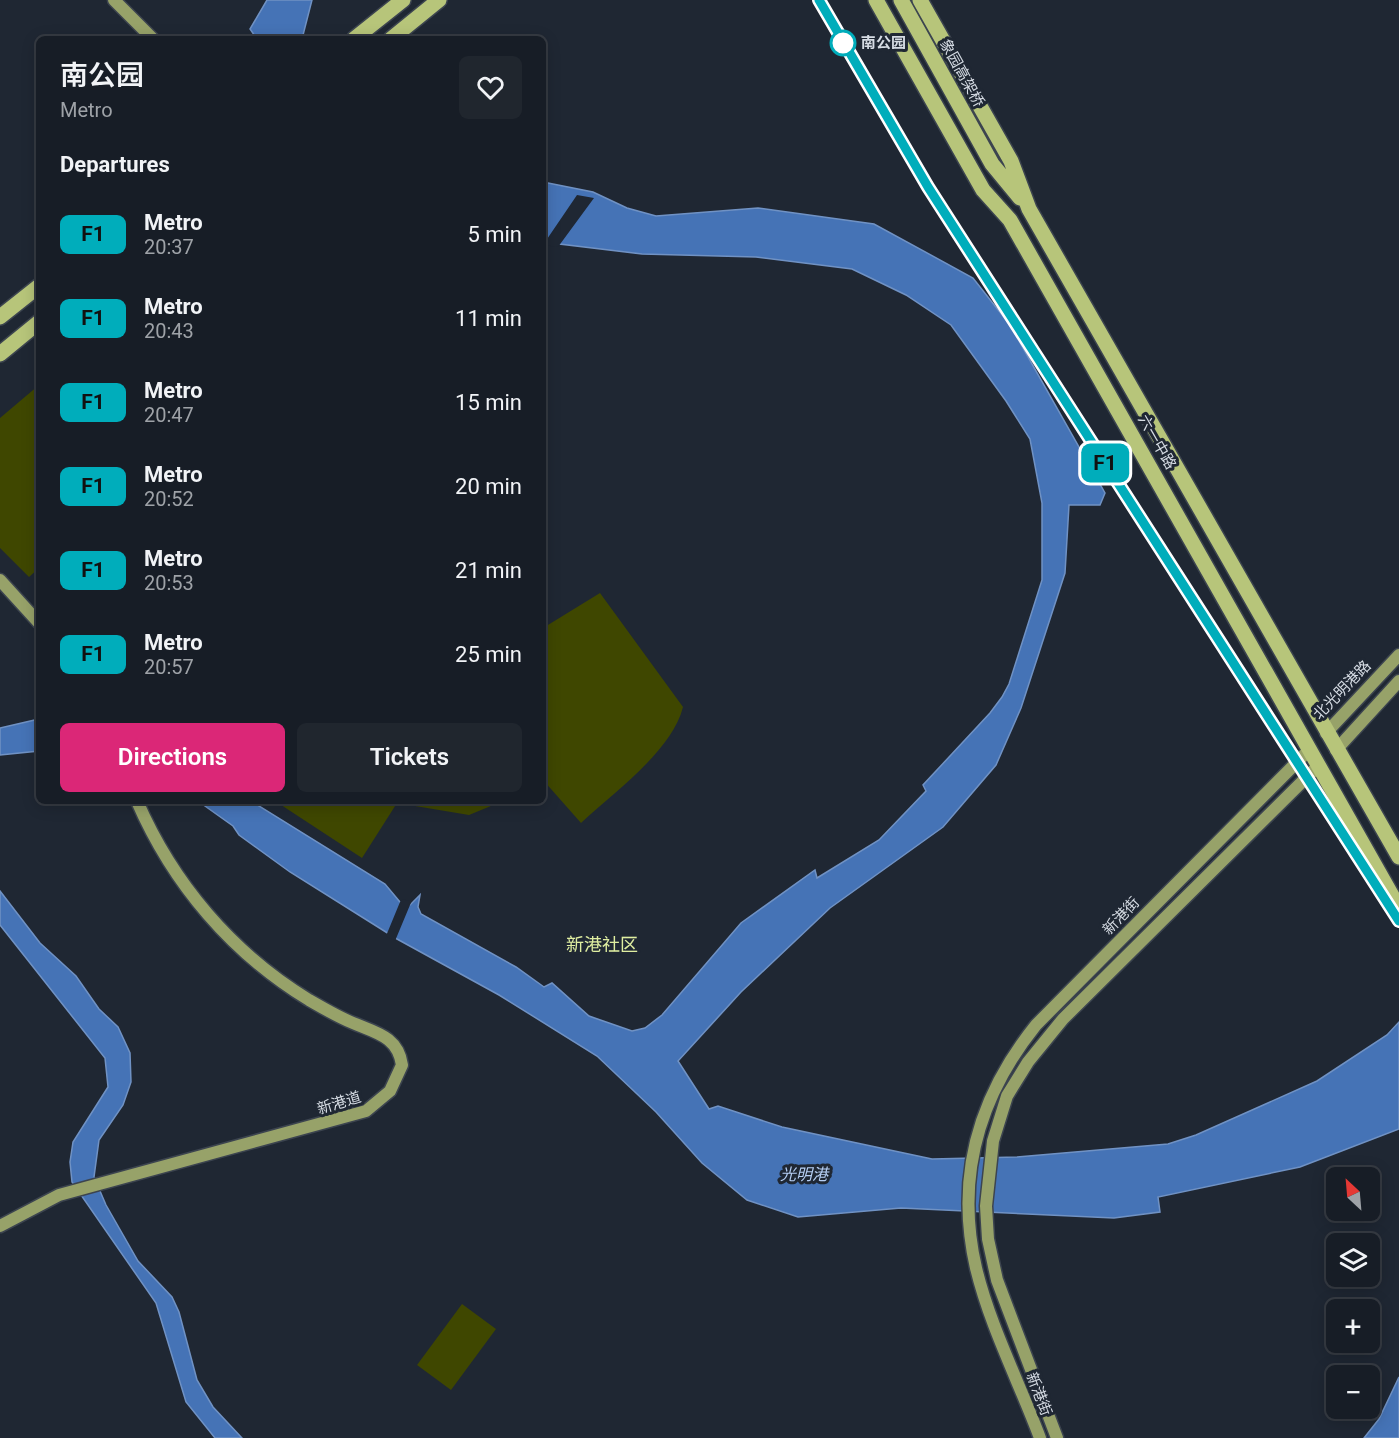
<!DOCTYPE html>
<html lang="en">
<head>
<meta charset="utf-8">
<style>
  body { margin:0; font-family:Roboto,"Noto Sans SC",sans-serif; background:#20262e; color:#f1f3f6; height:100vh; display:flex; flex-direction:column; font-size:22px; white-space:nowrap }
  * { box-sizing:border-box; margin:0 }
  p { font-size:20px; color:#9ea2a7 }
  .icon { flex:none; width:33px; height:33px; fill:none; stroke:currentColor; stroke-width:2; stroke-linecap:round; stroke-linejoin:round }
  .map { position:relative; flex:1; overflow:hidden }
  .side { position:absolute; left:36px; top:36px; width:510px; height:768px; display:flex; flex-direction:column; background:#171d26; border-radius:9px; box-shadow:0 3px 15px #0003,0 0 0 2px #363b43 }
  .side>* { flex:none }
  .badge { padding:0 12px; border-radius:9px; font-size:21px; line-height:39px }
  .needle { width:39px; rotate:334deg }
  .controls { position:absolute; left:1326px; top:1167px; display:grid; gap:12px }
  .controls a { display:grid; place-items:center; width:54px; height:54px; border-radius:9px; background:#171d26; box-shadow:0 3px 15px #0003,0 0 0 2px #363b43; font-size:30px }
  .map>.badge { position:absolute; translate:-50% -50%; box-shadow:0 0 0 3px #fff }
  h2 { padding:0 24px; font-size:22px; line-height:54px }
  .round { display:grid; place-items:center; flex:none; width:63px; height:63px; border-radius:9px; background:#20262e }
  .head { display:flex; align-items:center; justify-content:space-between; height:102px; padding:0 24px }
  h1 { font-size:28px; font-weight:600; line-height:45px }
  .button { display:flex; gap:12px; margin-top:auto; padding:12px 24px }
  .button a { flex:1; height:69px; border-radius:9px; background:#db2777; color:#fff; font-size:24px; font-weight:600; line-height:69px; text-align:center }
  .button a+a { background:#20262e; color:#f1f3f6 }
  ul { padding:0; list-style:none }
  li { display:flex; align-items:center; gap:18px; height:84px; padding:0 24px }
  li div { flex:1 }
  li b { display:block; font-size:22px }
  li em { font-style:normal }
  li .badge { min-width:66px; font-weight:700; text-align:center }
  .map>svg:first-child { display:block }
  .green { fill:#3f4700 }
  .water { fill:#4573b6; stroke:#7092c4; stroke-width:1.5 }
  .pier { fill:#1f2733 }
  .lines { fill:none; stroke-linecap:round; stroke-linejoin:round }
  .secondary-casing { stroke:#3c444f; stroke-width:15 }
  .primary-casing { stroke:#3c444f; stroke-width:18 }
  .secondary { stroke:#97a269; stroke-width:12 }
  .primary { stroke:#b7c57a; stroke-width:15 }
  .line-casing { stroke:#fff; stroke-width:14 }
  .line { stroke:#00adbb; stroke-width:9 }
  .stop-dot { fill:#fff; stroke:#00adbb; stroke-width:3 }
  .labels { text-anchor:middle; stroke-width:6; stroke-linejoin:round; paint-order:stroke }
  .stop-label { font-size:15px; font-weight:bold; fill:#d6dce4; stroke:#1f2733; text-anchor:start }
  .street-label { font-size:15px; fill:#d6dce4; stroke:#1f2733 }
  .water-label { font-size:16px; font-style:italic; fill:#b6cff4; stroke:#1f2733 }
  .quarter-label { font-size:18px; fill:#dfeea1; stroke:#1f2733 }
</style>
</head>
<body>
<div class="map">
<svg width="1399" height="1438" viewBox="0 0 1399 1438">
  <rect width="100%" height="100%" fill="#1f2733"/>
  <path class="green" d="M39 385V568L29 577 0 548V418Z
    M600 593 683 707C672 751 614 792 581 823L543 780V628Z
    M275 801H503L469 815 397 803 362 858Z
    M462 1304 496 1329 451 1390 417 1365Z"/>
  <path class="water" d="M267 0H312L302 39H257L250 29Z
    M543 182 593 192 627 208 656 216 758 208 874 224 973 278 1010 325 1105 493 1100 505H1069L1065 573 1021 708 996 765 943 827 830 908 741 992 678 1061 709 1109 718 1106 782 1127 932 1159 1017 1157 1168 1144 1196 1135 1317 1081 1387 1035 1399 1022V1129L1300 1167 1158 1197 1160 1212 1114 1218 901 1208 798 1217 747 1200 702 1163 656 1112 597 1056 499 995 397 939 290 872 239 835 233 826 198 801H251L385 884 400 902 410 905 420 895 418 907 421 914 516 967 544 987 552 983 589 1016 632 1031 645 1028 662 1015 741 923 815 870 817 878 879 840 926 791 923 785 990 713 1002 697 1009 684 1042 580V503L1030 439 1006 401 951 325 906 295 852 269 756 257 642 254 543 242Z
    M39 719V751L0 755V728Z
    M0 891 40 943 76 976 99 1009 118 1027 130 1053 131 1082 123 1105 99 1140 94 1177 106 1205 138 1261 172 1297 179 1312 197 1380 213 1407 242 1438H215L186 1402 156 1303 72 1182 70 1162 73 1142 108 1087 105 1058 0 925Z
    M1399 1377V1438H1364L1379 1419Z"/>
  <path class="pier" d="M577 195 594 198 558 247 543 245Z
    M413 898 410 905 395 941 386 936 400 902 402 899 409 901Z"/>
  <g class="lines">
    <defs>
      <path id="secondary" d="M114 0 153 39
        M0 580 39 623
        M1326 733 1399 655
        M1336 750 1399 681
        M0 1226 59 1195 366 1111 390 1091 402 1065C398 1037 377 1033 353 1023 338 1017 323 1008 309 1000 232 953 173 884 137 801
        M1040 1438C1019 1382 990 1326 976 1268 955 1177 979 1096 1036 1025L1310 749
        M1057 1438 997 1280 988 1239 986 1206 993 1141 1007 1096 1028 1062 1063 1019 1319 765"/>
      <path id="primary" d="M876 0 983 190 1010 220 1399 908
        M901 0 992 164 1020 198
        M920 0 1011 161 1029 209 1399 857
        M354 39 403 0
        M391 39 439 0
        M0 317 39 286
        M0 354 39 322"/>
    </defs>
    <use href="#secondary" class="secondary-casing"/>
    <use href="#primary" class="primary-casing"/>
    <use href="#secondary" class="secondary"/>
    <use href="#primary" class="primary"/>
  </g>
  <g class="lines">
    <defs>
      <path id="line" d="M819 0 928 187 1399 921"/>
    </defs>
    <use href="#line" class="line-casing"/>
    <use href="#line" class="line"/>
  </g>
  <circle class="stop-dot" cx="843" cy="43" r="12"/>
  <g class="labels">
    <g class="stop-label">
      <text x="861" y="48">南公园</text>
    </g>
    <g class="street-label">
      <text transform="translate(962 73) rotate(61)" y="5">象园高架桥</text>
      <text transform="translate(1157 442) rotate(60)" y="5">六一中路</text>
      <text transform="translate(1342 690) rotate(-46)" y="5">北光明港路</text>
      <text transform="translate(1121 916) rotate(-46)" y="5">新港街</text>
      <text transform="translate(339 1103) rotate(-17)" y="5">新港道</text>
      <text transform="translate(1039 1394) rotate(69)" y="5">新港街</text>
    </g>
    <g class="water-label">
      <text x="804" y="1180">光明港</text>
    </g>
    <g class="quarter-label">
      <text x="602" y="951">新港社区</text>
    </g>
  </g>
</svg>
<div class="controls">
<a><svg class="needle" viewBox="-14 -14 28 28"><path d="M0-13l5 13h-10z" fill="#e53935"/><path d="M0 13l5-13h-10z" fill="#9ea2a7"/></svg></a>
<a><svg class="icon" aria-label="layers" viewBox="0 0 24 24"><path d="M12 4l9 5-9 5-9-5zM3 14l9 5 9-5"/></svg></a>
<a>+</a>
<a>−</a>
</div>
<b class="badge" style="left:1105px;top:463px;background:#00adbb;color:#111">F1</b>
<section class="side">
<div class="head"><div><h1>南公园</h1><p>Metro</p></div><a class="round"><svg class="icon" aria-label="heart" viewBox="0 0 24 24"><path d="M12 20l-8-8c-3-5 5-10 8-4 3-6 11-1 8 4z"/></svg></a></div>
<h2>Departures</h2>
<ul>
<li><span class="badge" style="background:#00adbb;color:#111">F1</span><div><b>Metro</b><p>20:37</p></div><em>5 min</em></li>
<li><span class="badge" style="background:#00adbb;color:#111">F1</span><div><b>Metro</b><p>20:43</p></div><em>11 min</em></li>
<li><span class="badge" style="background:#00adbb;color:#111">F1</span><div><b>Metro</b><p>20:47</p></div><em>15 min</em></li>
<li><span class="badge" style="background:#00adbb;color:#111">F1</span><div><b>Metro</b><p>20:52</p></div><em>20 min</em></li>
<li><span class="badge" style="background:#00adbb;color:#111">F1</span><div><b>Metro</b><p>20:53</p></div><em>21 min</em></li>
<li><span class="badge" style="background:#00adbb;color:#111">F1</span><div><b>Metro</b><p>20:57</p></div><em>25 min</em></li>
</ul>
<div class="button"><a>Directions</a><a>Tickets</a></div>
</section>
</div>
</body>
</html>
